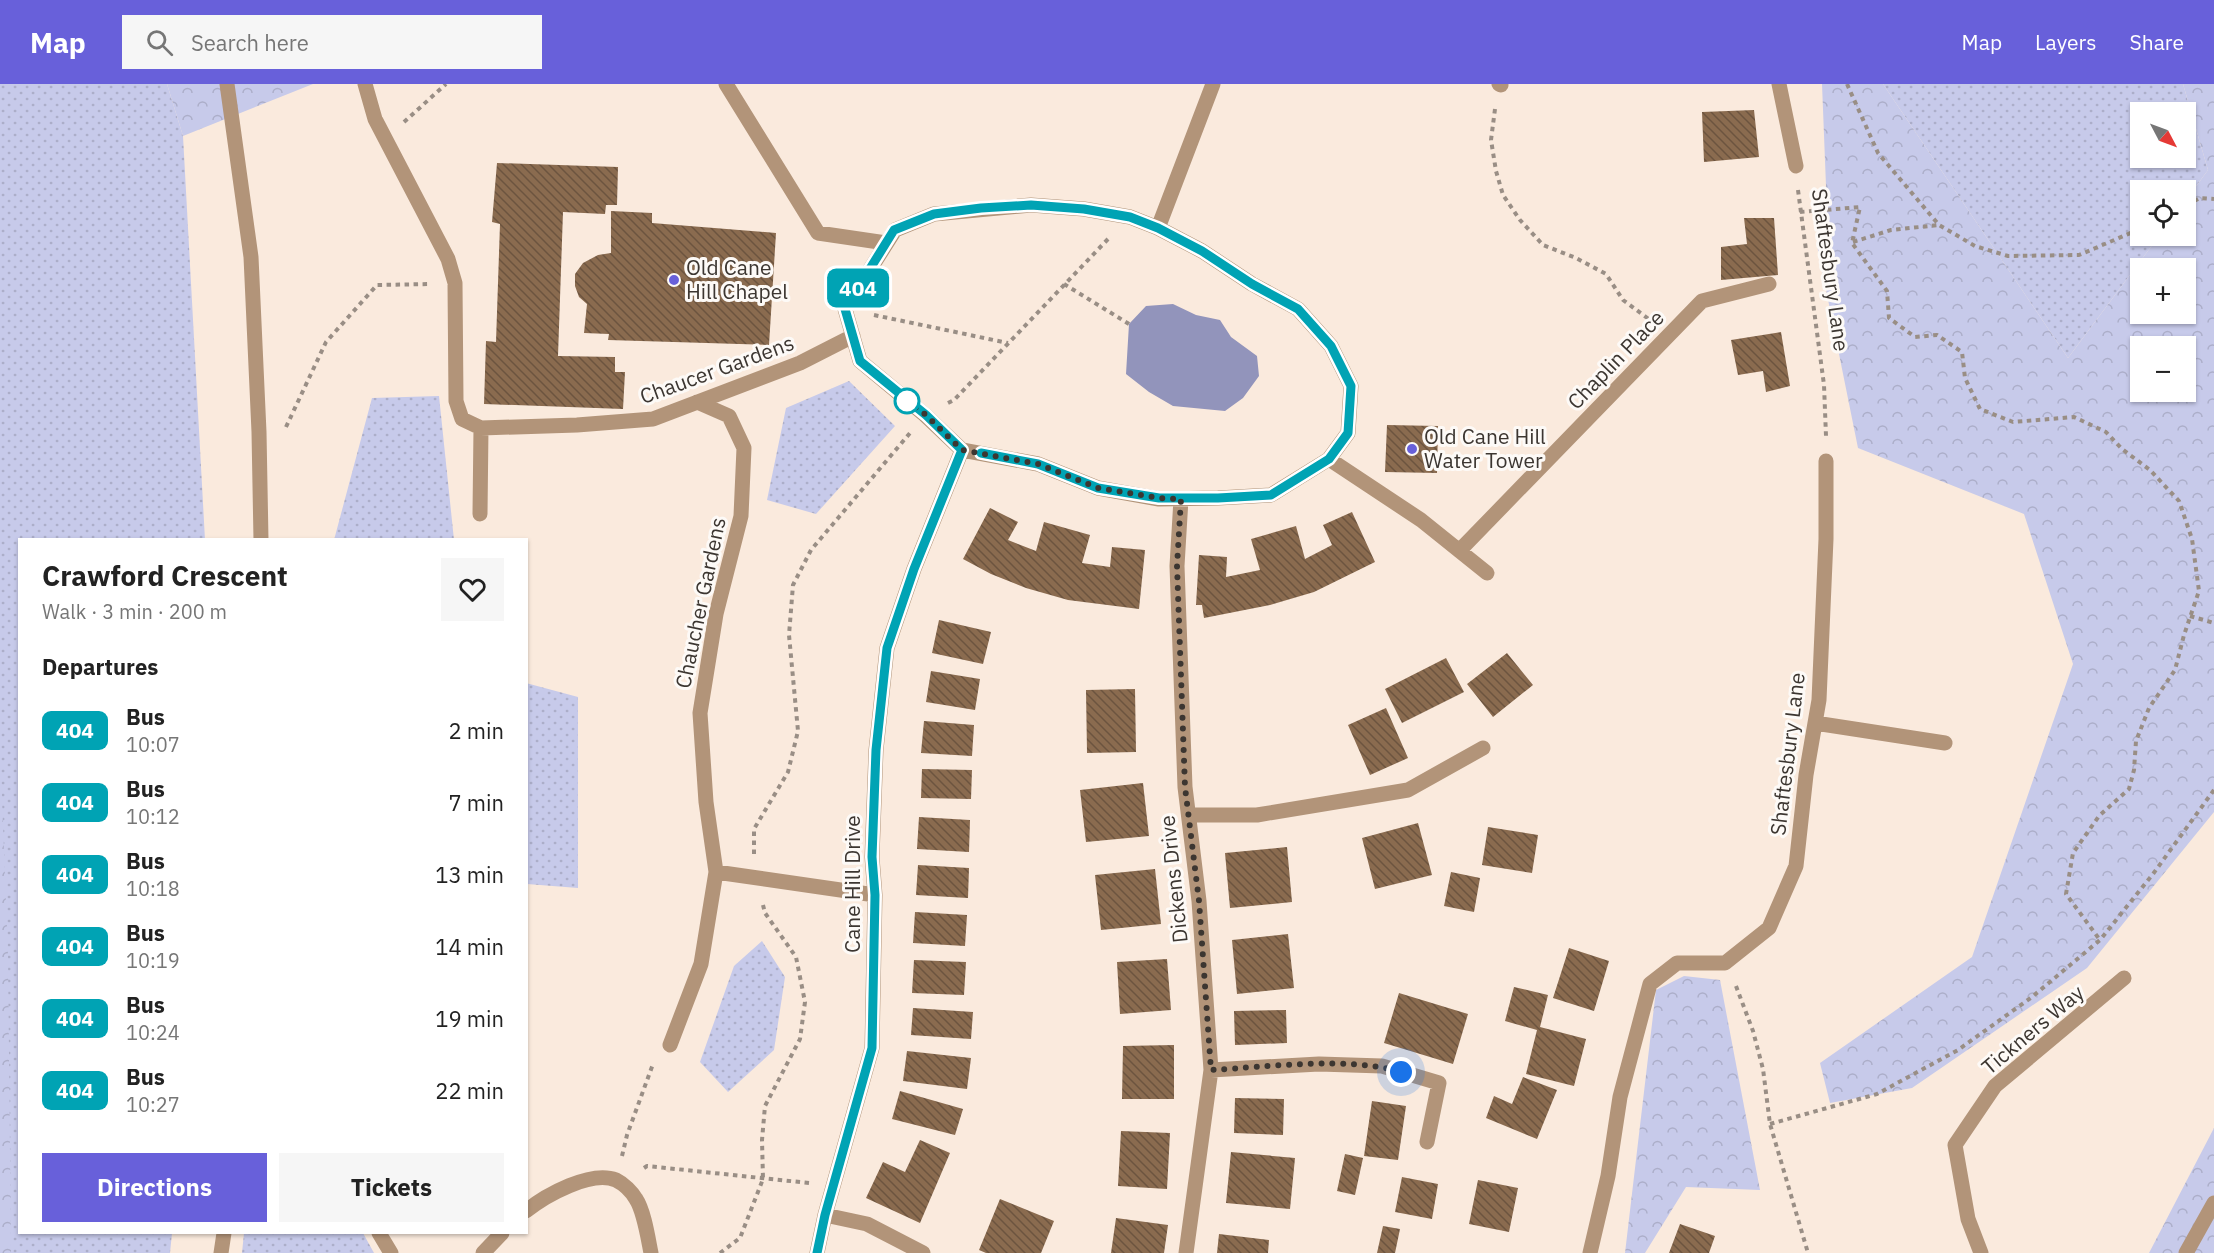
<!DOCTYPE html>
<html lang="en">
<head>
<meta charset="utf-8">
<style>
  body { margin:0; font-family:"IBM Plex Sans",sans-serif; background:#f6f6f6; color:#222; height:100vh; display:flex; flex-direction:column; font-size:22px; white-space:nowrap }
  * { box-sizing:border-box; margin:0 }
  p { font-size:20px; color:#767676 }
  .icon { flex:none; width:33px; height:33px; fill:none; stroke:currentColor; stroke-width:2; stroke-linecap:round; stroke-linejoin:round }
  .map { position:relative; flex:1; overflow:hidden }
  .side { position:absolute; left:18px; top:454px; width:510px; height:696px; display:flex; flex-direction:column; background:#fff; border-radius:0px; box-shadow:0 2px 4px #0004 }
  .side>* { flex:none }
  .badge { padding:0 12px; border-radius:9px; font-size:21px; line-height:39px }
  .needle { width:39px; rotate:131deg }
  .controls { position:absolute; left:2130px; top:18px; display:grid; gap:12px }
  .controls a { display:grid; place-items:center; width:66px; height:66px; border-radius:0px; background:#fff; box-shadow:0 2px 4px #0004; font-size:30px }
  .you { position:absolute; width:30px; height:30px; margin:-15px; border:4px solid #fff; border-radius:50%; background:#1a73e8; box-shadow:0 0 0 9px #1a73e833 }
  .map>.badge { position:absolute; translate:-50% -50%; box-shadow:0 0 0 3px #fff }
  h2 { padding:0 24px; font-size:22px; line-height:54px }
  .round { display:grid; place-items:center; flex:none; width:63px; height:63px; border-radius:0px; background:#f6f6f6 }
  .overview { display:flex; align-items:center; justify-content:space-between; height:102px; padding:0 24px }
  h1 { font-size:28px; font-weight:800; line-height:45px }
  .action { display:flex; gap:12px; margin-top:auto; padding:12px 24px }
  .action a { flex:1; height:69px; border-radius:0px; background:#6860da; color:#fff; font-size:24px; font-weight:800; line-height:69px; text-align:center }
  .action a+a { background:#f6f6f6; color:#222 }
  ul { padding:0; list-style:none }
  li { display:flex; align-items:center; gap:18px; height:72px; padding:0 24px }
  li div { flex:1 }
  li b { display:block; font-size:22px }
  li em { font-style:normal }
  li .badge { min-width:66px; font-weight:700; text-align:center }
  header { display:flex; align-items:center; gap:36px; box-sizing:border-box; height:84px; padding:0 30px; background:#6860da; color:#fff }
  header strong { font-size:28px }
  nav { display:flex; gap:33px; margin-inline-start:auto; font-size:21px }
  .search { width:420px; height:54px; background:#f6f6f6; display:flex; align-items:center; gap:15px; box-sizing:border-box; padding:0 21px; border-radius:0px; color:#767676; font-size:22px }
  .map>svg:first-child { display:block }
  .green { fill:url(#green-dots); fill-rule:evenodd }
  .forest { fill:url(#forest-crowns); fill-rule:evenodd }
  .water { fill:#9294bb }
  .building { fill:url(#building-back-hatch) }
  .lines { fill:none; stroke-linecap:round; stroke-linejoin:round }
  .path { stroke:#998e85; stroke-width:4; stroke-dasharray:4.5 4.5; stroke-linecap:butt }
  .minor { stroke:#b29479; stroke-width:15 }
  .line-casing { stroke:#fff; stroke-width:14 }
  .line { stroke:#00a3b4; stroke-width:9 }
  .walk { stroke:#3c3631; stroke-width:6; stroke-dasharray:0 10.8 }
  .poi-dot { fill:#6860da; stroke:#fdfaf7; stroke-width:2 }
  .stop-dot { fill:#fff; stroke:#00a3b4; stroke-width:3 }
  .labels { text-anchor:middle; stroke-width:6; stroke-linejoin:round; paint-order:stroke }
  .poi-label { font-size:21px; fill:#3c3631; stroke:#fdfaf7; text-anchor:start }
  .street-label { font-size:21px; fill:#3c3631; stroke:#fdfaf7 }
</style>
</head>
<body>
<header>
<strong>Map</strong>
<div class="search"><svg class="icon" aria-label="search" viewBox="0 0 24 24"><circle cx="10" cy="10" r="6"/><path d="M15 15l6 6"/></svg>Search here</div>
<nav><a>Map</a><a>Layers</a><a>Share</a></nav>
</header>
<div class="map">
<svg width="2214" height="1169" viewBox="0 0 2214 1169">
  <defs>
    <pattern id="green-dots" width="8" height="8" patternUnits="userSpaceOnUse" patternTransform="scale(1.5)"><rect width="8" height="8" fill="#c7caea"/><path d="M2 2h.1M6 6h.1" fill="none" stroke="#acaec9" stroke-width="1.8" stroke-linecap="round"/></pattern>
    <pattern id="forest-crowns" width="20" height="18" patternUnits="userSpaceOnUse" patternTransform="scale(1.5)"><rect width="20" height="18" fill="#c7caea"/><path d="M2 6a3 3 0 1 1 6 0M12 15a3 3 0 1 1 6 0" fill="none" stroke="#acaec9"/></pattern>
    <pattern id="building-back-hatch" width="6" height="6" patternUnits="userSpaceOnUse" patternTransform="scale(1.5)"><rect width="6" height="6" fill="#8a6b4f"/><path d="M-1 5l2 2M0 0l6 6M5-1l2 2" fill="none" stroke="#6c543f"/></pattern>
  </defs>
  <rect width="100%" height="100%" fill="#faeadd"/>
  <path class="green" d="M0 0H167L183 52 205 456H20V1149H172L170 1169H0Z
    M1883 0H2183L2208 86 2186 116V106H2140V152H2159L2068 274ZM2140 28H2186V74H2140Z
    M849 297 895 342 816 430 767 416 786 324Z
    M439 312 454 456H334L372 314Z
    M526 599 578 613V804L527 800Z
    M762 857 785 893 774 966 728 1008 700 978 734 882Z
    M244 1149H363L374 1169H242Z"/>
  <path class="forest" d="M167 0H313L183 52Z
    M1822 0H1883L2068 274 2159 152H2186V116L2208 86 2183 0H2214V728L2087 884 1912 1004 1830 1019 1820 979 1972 873 2073 580 2024 430 1858 364 1817 161 1826 102ZM2186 184V230H2140V184ZM2140 262H2186V308H2140Z
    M0 663 8 871 11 1169H0Z
    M1684 892 1720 896 1760 1106 1686 1103 1645 1169H1625L1656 906Z
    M2214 1044V1169H2149Z"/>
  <path class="water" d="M1173 220 1196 231 1220 236 1231 253 1257 272 1259 292 1243 314 1225 327 1173 322 1149 308 1126 290 1129 240 1146 222Z"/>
  <path class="building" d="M1754 26 1759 73 1704 78 1702 28Z
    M497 79 618 83 617 121H606L605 130 563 128 558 272 615 273V288H625L623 325 484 320 486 257 496 258 500 140 492 138Z
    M611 127 652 129V139L776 149 769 261 608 256 609 250 584 249 587 220 579 213 575 202V190L583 179 598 171 611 169Z
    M1744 134H1774L1778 191 1721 196V163L1747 160Z
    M1781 248 1790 302 1766 308 1763 287 1738 291 1731 256Z
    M1387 341 1438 342 1437 389 1385 388Z
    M990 424 1018 438 1008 456 1036 467 1044 438 1090 451 1082 479 1110 483 1112 463 1145 466 1139 525 1068 516 1026 504 991 490 963 475Z
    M1352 428 1375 478 1314 508 1270 521 1204 534 1202 521H1196L1199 471 1227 473 1226 493 1260 486 1251 455 1296 442 1305 475 1332 461 1323 441Z
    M939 536 991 548 983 580 932 569Z
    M1507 569 1533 601 1493 633 1467 600Z
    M1446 574 1464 608 1402 639 1385 605Z
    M931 587 980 595 975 626 926 618Z
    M1135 605 1136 668 1087 669 1086 606Z
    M1386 624 1408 674 1370 691 1348 641Z
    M924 637 974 641 972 672 921 669Z
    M922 685 972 686 971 715 921 714Z
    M1143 699 1149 752 1086 758 1080 706Z
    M919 733 970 736 969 768 917 765Z
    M1418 739 1432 791 1375 805 1362 754Z
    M1488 743 1538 751 1532 789 1482 781Z
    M1287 763 1292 818 1230 824 1225 769Z
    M918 781 969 784 968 814 916 811Z
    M1155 785 1161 840 1101 846 1095 791Z
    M1451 788 1480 794 1474 828 1444 822Z
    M915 828 967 831 965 862 913 859Z
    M1288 850 1294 904 1237 910 1232 856Z
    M1569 864 1609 877 1594 927 1553 914Z
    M1167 875 1171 926 1120 930 1117 878Z
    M914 876 966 878 964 911 912 909Z
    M1514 903 1548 911 1540 943 1586 955 1574 1002 1526 990 1537 946 1505 937Z
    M1399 909 1468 930 1453 980 1384 959Z
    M913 924 973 928 971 955 911 951Z
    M1286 926 1287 959 1235 961 1234 927Z
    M1174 961V1015H1122L1123 962Z
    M907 967 971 974 967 1005 903 997Z
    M1523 993 1557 1006 1537 1055 1486 1034 1494 1012 1512 1020Z
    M900 1007 963 1025 955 1051 892 1035Z
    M1235 1014 1284 1015 1283 1051 1234 1049Z
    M1372 1017 1406 1022 1398 1076 1364 1072Z
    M1121 1047 1170 1049 1167 1105 1118 1102Z
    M920 1056 950 1069 920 1139 866 1114 883 1078 905 1088Z
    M1231 1068 1295 1074 1290 1125 1226 1119Z
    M1345 1070 1363 1074 1355 1111 1337 1107Z
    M1402 1093 1438 1100 1432 1135 1395 1128Z
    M1478 1096 1518 1104 1509 1148 1469 1140Z
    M1000 1115 1054 1137 1041 1169H986L979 1166Z
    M1116 1134 1168 1141 1164 1169H1111Z
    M1680 1140 1715 1152 1709 1169H1669Z
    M1383 1142 1400 1145 1395 1169H1377Z
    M1219 1150 1269 1156 1268 1169H1217Z"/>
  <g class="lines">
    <path class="path" d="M1847 0 1878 69 1939 141 1975 162 2008 172 2079 171 2140 145
      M1495 25 1491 56 1496 87 1503 111 1520 136 1543 161 1576 174 1606 190 1623 216 1650 236
      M404 38 446 0
      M1798 106 1824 301 1826 352
      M2186 121 2200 114 2214 115
      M1800 128 1860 123 1852 159 1887 207 1889 234 1915 253 1937 251 1962 268 1965 294 1980 325 2013 338 2074 333 2106 348 2122 365 2150 386 2179 417 2192 455 2199 507 2184 551 2175 586 2149 624 2136 657 2134 686 2129 705 2099 732 2073 769 2066 810 2100 856
      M1853 158 1891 146 1939 141
      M1064 200 1129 240
      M874 231 1008 259
      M948 319 954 316 1108 155
      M286 343 326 258 377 201 431 200
      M2190 532 2214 539
      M754 770V745L788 688 798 647 789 551 793 501 811 466 910 349
      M1736 902 1753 947 1763 985 1770 1040 1808 1169
      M1770 1040 1877 1010 1958 966 2032 913 2100 856 2153 790 2214 706
      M622 1072 627 1051 653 980
      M644 1084 647 1082 809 1099
      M720 1169 740 1154 763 1095 762 1056 765 1022 800 955 805 918 796 873 765 829 763 821"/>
    <path class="minor" d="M227 0 251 173 259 348 261 456
      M365 0 375 35 448 175 455 199 456 317 462 335 481 344
      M726 0 818 149 886 159
      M1499 0 1501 1
      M1779 0 1796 82
      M1031 121 1084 125 1130 133 1158 144 1202 167 1252 200 1298 225 1331 262 1351 302 1348 349 1329 375 1271 411 1218 414 1159 415 1098 404 1038 380 962 366 925 331 860 277 845 225 895 146 934 130Z
      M1158 144 1213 0
      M1329 375 1421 436 1487 489
      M1181 415 1177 482 1185 703 1199 817 1211 986 1186 1169
      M480 430 481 344 577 341 653 335 800 279 853 252
      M1461 465 1702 217 1769 200
      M1815 639 1945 659
      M1189 731H1257L1408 706 1483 664
      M716 788 875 811
      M670 961 701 880 716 788 706 718 700 629 716 530 741 432 744 364 729 332 697 318
      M1211 986 1319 980 1382 982 1439 999 1427 1058
      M526 1127C546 1111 591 1086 616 1096 624 1100 632 1108 636 1115 644 1127 648 1154 651 1169
      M825 1131 867 1140 923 1169
      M379 1149 391 1169
      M221 1169 224 1149
      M483 1169 502 1149
      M817 1169 825 1131 872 964 875 811 872 773 876 666 887 564 914 485 962 366
      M1590 1169 1608 1092 1620 1013 1650 900 1677 879H1725L1769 844 1796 782 1806 691 1819 616 1826 455V377
      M1981 1169 1968 1135 1955 1061 1995 1002 2124 894
      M2186 1169 2214 1119"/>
  </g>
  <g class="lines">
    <defs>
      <path id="line" d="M817 1169 825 1131 872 964 875 811 872 773 876 666 887 564 914 485 962 366 926 331 860 277 845 225 894 146 934 130 981 124 1031 121 1084 125 1130 133 1158 144 1202 167 1252 200 1298 225 1331 262 1351 302 1348 349 1329 375 1271 411 1218 414H1159L1098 404 1038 380 981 369"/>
    </defs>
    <use href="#line" class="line-casing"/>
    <use href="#line" class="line"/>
    <path class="walk" d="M907 317 926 331 962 366 1038 380 1098 404 1159 414 1181 415 1177 482 1185 703 1199 817 1211 986C1266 983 1349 972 1401 988"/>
  </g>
  <g class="poi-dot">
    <circle cx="674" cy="196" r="6"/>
    <circle cx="1412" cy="365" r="6"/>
  </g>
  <circle class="stop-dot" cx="907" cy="317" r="12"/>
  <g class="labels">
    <g class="poi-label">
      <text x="686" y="191">Old Cane<tspan x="686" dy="24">Hill Chapel</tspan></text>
      <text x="1424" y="360">Old Cane Hill<tspan x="1424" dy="24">Water Tower</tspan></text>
    </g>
    <g class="street-label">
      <text transform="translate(1830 186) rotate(82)" y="7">Shaftesbury Lane</text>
      <text transform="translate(1616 276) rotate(-46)" y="7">Chaplin Place</text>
      <text transform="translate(717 286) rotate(-20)" y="7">Chaucer Gardens</text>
      <text transform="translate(701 519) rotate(-78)" y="7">Chaucher Gardens</text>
      <text transform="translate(1788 670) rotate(-83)" y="7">Shaftesbury Lane</text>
      <text transform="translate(1174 795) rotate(-96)" y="7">Dickens Drive</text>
      <text transform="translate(853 800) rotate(-90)" y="7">Cane Hill Drive</text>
      <text transform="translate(2033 946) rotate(-40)" y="7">Tickners Way</text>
    </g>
  </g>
</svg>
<div class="controls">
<a><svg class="needle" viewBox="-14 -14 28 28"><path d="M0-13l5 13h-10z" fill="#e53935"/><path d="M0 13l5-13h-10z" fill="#767676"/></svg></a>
<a><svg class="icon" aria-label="locate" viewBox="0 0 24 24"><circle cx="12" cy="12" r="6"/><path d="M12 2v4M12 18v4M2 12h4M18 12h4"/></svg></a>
<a>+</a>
<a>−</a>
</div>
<div class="you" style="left:1401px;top:988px"></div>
<b class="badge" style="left:858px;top:204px;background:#00a3b4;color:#fff">404</b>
<section class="side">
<div class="overview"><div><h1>Crawford Crescent</h1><p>Walk · 3 min · 200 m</p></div><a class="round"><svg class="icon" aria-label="heart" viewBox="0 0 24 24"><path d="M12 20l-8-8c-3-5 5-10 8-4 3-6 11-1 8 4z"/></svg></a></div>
<h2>Departures</h2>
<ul>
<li><span class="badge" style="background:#00a3b4;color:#fff">404</span><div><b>Bus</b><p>10:07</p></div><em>2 min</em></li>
<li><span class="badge" style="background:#00a3b4;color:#fff">404</span><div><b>Bus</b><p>10:12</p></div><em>7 min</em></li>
<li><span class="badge" style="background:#00a3b4;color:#fff">404</span><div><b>Bus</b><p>10:18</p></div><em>13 min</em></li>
<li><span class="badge" style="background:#00a3b4;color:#fff">404</span><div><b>Bus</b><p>10:19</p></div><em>14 min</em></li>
<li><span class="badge" style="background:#00a3b4;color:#fff">404</span><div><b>Bus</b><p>10:24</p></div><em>19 min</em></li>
<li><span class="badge" style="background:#00a3b4;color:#fff">404</span><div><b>Bus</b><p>10:27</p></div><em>22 min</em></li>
</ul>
<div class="action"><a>Directions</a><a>Tickets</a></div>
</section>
</div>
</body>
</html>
